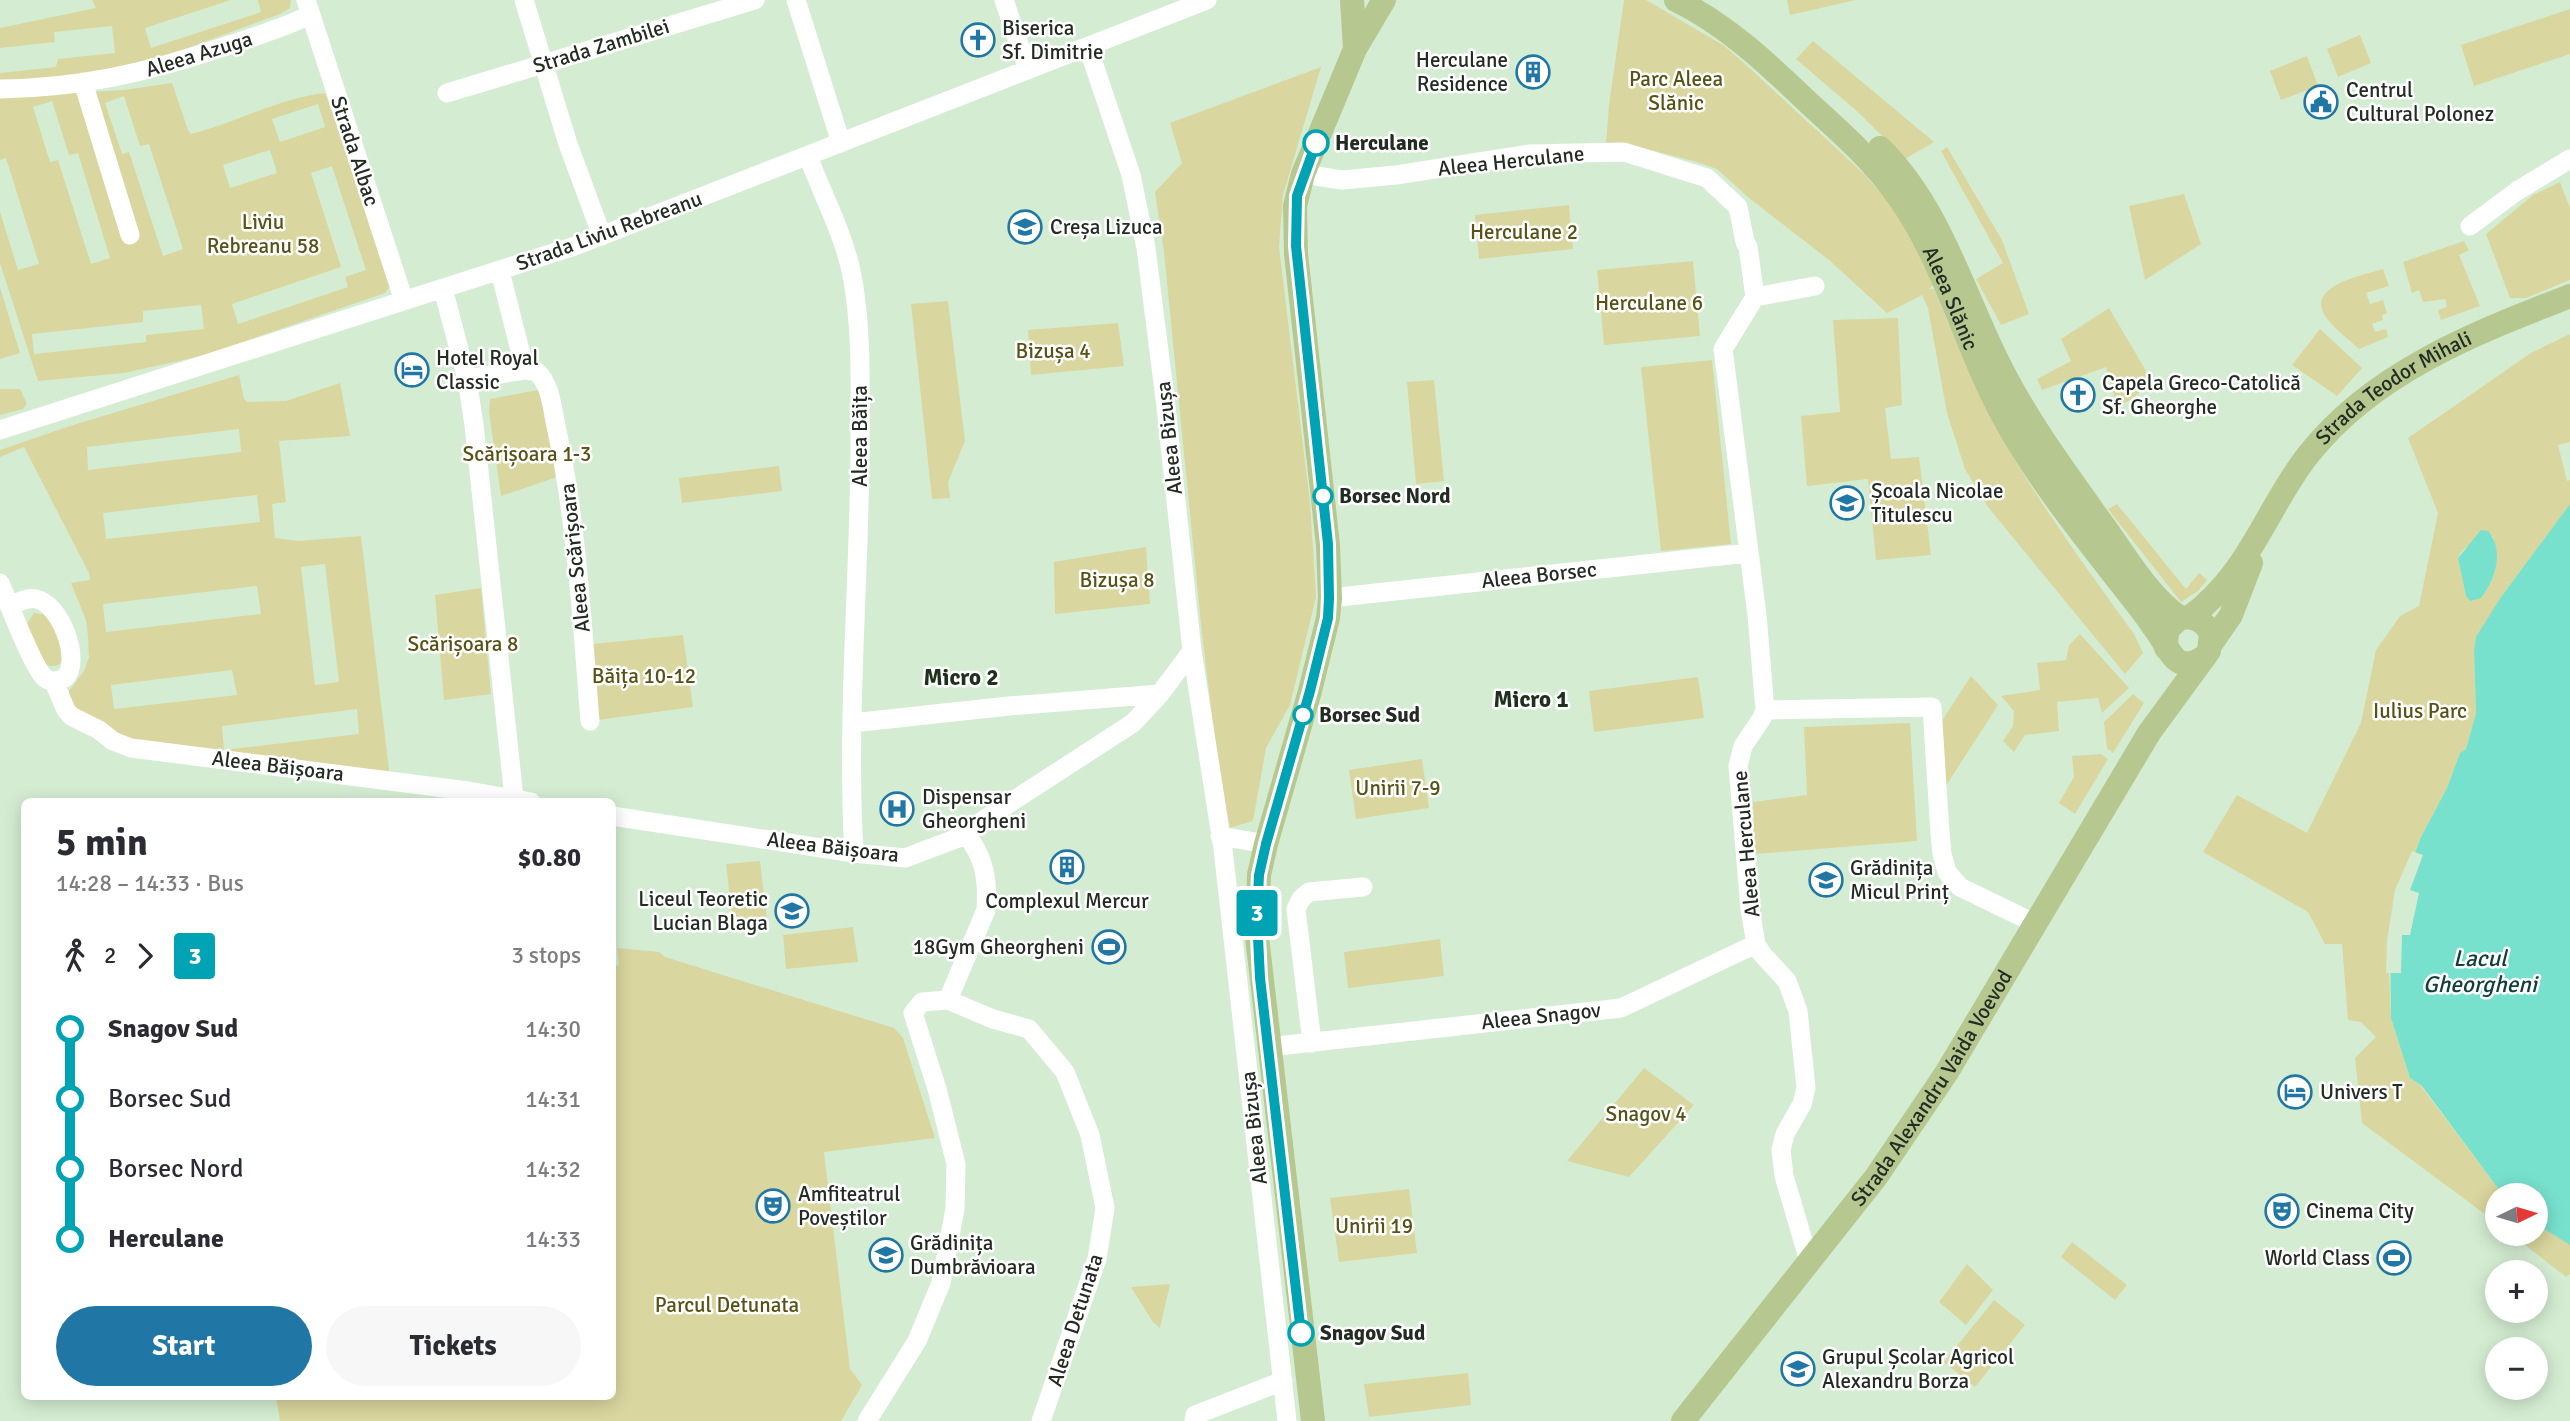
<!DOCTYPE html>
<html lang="en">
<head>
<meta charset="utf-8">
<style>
  body { margin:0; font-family:Signika,sans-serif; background:#f7f7f7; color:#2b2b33; height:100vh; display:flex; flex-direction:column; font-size:26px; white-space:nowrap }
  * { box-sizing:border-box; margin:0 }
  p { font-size:23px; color:#7c7c81 }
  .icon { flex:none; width:38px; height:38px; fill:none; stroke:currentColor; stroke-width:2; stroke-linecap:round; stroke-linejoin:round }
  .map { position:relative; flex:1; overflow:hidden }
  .panel { position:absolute; left:21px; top:798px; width:595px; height:602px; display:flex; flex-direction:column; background:#fff; border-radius:10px; box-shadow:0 4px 18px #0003 }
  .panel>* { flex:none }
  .badge { padding:0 14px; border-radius:5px; font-size:24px; line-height:46px }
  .needle { width:46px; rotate:85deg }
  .buttons { position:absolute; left:2485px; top:1183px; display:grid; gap:14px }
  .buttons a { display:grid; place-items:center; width:63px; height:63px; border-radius:50%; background:#fff; box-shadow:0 4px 18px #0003; font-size:35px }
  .map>.badge { position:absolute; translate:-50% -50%; box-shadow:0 0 0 4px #fff }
  .legs { display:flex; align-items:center; gap:10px; height:77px; padding:0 35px; font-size:23px }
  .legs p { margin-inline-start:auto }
  .headline { display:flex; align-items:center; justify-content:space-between; height:119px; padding:0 35px }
  h1 { font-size:38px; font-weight:700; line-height:52px }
  .button { display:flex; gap:14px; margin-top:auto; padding:14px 35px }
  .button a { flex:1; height:80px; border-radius:42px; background:#2077a6; color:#fff; font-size:28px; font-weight:700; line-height:80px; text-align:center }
  .button a+a { background:#f7f7f7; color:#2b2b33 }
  ul { padding:0 35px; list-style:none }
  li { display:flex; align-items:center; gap:24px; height:70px; font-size:26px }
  li i { display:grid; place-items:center; width:10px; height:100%; margin:0 9px; background:currentColor }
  li i::after { content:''; width:18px; height:18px; margin:-9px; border:5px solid; border-radius:50%; background:#fff }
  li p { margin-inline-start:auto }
  li:first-child i { background:linear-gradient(#0000 50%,currentColor 0) }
  li:last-child i { background:linear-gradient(currentColor 50%,#0000 0) }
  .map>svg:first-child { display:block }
  .green { fill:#dad69f; fill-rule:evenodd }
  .water { fill:#78e1ce }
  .pier { fill:#d4edd2 }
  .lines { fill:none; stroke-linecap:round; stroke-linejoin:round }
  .minor { stroke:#fff; stroke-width:19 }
  .major { stroke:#b6c790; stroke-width:24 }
  .line-1-casing { stroke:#fff; stroke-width:16 }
  .line-1 { stroke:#00a3b4; stroke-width:10 }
  .stop-1-dot { fill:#fff; stroke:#00a3b4; stroke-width:3.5 }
  .labels { text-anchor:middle; stroke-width:5; stroke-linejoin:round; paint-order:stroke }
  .poi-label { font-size:21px; fill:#232c22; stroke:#fff; text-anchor:start }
  .street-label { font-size:21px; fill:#232c22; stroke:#fff }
  .park-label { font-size:21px; fill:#575216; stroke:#fff }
  .stop-label { font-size:21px; font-weight:bold; fill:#232c22; stroke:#fff; text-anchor:start }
  .neighbourhood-label { font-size:23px; font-weight:bold; fill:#1e311c; stroke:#fff }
  .water-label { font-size:23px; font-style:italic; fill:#104039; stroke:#fff }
</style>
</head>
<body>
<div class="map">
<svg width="2570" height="1421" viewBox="0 0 2570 1421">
  <rect width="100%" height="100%" fill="#d4edd2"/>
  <path class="green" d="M92 0H231L145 28 151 48 261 12 258 0H291L290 8 280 14 147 63 0 87V73L56 67 58 59 115 53 112 26 54 32 55 42 0 48V28L96 8Z
    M1624 0H1646L1723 45 1744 63 1864 174 1890 204 1921 253 1936 283 1929 289H1934C1955 340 1976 391 2003 439 2041 507 2088 570 2134 634L2143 653 2125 674 1988 507 1965 469 1947 413 1928 308 1922 295 1887 313 1829 260 1749 198 1717 169 1697 162 1632 145 1606 143 1609 105Z
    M1787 0H1856L1790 15Z
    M2570 9V54L2474 86 2461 45Z
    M2360 35 2371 63 2338 77 2327 49Z
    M1813 41 1934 142 1905 159 1859 113 1796 59Z
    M2307 56 2318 86 2281 100 2270 71Z
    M1321 67 1283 195 1279 247 1310 503 1316 597 1290 705 1266 748 1253 821 1226 829 1202 634 1164 252 1155 192 1182 163 1170 123Z
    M172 83 188 130 191 134C236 123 279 98 325 93L351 163 391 285 385 293 202 356 124 373 38 381 0 263V212L18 270 39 264 6 158 0 160V97L124 90ZM124 96 140 146 149 144 183 249 163 256 129 152 122 154 105 103ZM52 101 69 155 78 153 110 258 91 264 58 160 50 162 33 107ZM318 104 325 127 280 142 272 119ZM270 150 277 173 230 188 223 165ZM332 166 366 270 345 277 348 287 238 324 232 304 341 267 311 173ZM201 305 204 329 146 335V342L34 354 32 334 143 322V311Z
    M1947 147 2002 240 2029 314 2001 325 1976 279 2003 263 1941 151Z
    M2560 182 2570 208V280L2526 298H2510L2486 234 2533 195Z
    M2184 194 2201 244 2145 280 2129 206Z
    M1569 205 1573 249 1479 259 1475 215Z
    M2464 241 2469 250 2459 255 2480 306 2441 320 2438 310 2447 307 2445 299 2423 302 2419 290 2412 293 2403 262Z
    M1693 261 1700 336 1604 345 1597 270Z
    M2383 269 2389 286 2366 293 2370 304 2383 300 2387 313 2382 315 2383 320 2372 324 2375 332 2386 329 2388 337 2359 349C2350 340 2338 332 2330 322 2298 287 2361 276 2383 269Z
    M0 287 20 353 0 359Z
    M948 301 965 441 948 482 950 498 932 499 911 304Z
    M2109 308 2152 381 2131 400 2117 406 2106 367 2042 390 2037 379 2071 361 2061 339Z
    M1898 318 1902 405 1885 408 1891 459 1919 457 1931 555 1876 560 1868 479 1807 486 1801 416 1840 412 1833 320Z
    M1118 323 1124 366 1031 375 1028 330Z
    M2320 329 2362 368 2337 396 2292 365Z
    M2570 334V442L2558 445 2567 481 2570 480V504L2501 597 2474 652 2476 713 2466 749 2460 753 2447 788 2421 837 2410 866 2389 974 2391 1018 2410 1078 2421 1086 2503 1195H2497V1223L2362 1123 2355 1058 2376 1037 2361 1022 2348 1020 2342 944H2325L2308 912 2203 852 2237 795 2307 833 2361 723 2376 650 2400 616 2419 606 2438 513 2408 438 2531 353ZM2493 536C2499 559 2497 579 2481 598L2466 596 2458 558C2465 543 2478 541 2493 536Z
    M1712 360 1731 544 1661 551 1641 367Z
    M239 375 244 399 248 402 286 401 340 383 350 436 279 441 286 502 272 504 275 538 298 541 361 536 389 770 387 776 123 739 78 716 68 697 69 691 84 671 89 657 88 636 86 620 71 583 90 580 89 573 24 447 0 457V450L70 426ZM239 429 241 452 88 470 87 447ZM257 495 260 522 106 539 103 513ZM325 564 339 682 315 685 301 567ZM257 586 261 614 106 632 103 604ZM232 670 237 695 114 709 111 685ZM357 709 359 734 224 750 222 726Z
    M1434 380 1444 481 1416 484 1407 382Z
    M0 389H20L27 404 23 409 0 415Z
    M538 390 547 400 563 475 501 496 489 412 490 399Z
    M779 466 782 491 682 503 679 478Z
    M2117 504 2186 589 2199 573 2207 580 2198 591 2181 602 2108 509Z
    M1146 547 1150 604 1055 614 1054 562Z
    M481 588 491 694 444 700 435 595Z
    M34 613 48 615C54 627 80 673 46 665L26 625Z
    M2080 634 2129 688 2102 713 2098 698 2057 702 2059 731 2025 735 2014 752 2003 741 2013 726 2014 711 2001 696 2040 690 2037 663 2066 660 2069 645Z
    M683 635 693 707 598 720 593 644Z
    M1971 676 1998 705 1942 792 1938 727Z
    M1698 677 1704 718 1594 732 1589 691Z
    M2133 694 2144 703 2113 753 2107 748 2104 722Z
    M1910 723 1917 841 1755 854 1753 802 1807 795 1804 727Z
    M2101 754 2108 759 2075 814 2059 803 2074 777 2072 756Z
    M1422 759 1429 808 1356 819 1349 770Z
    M760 861 767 921 733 926 726 864Z
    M853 927 858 962 786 969 783 935Z
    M1440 939 1444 976 1348 988 1344 952Z
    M617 948 659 952 665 957 894 1028 903 1038 935 1138 824 1152 850 1369 862 1385 841 1421H280L276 1397 612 1396V967L619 965Z
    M1644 1068 1694 1105 1629 1177 1567 1161Z
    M1409 1189 1417 1253 1339 1262 1330 1198Z
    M2536 1224 2570 1245V1274L2566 1277 2511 1234H2536Z
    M2072 1242 2127 1285 2115 1300 2061 1257Z
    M1967 1264 1993 1290 1966 1325 1939 1302Z
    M1170 1284 1160 1328 1153 1322 1131 1287Z
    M1994 1300 2025 1325 1975 1387 1944 1362Z
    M1468 1373 1471 1405 1369 1417 1364 1384Z"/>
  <path class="water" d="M2570 504V1245L2536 1224V1195H2503L2422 1086 2410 1078 2391 1018 2390 941 2410 866 2421 837 2447 788 2460 753 2466 749 2476 713 2474 652 2476 637 2501 597Z
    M2481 530 2488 531C2505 550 2495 581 2481 598L2470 601 2466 596 2458 558Z"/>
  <path class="pier" d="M2412 851 2423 855 2410 890 2419 893 2410 935H2402L2401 973H2386L2387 941 2395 890Z"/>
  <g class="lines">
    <path class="minor" d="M306 0 404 301
      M524 0 568 144 602 236
      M796 0 841 143
      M1004 0 1028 70
      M1088 47 1131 175 1146 248 1166 407 1192 651 1223 849 1287 1421
      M83 82 130 235
      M0 89C78 88 146 73 220 48 251 38 281 29 310 15
      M447 93 755 0
      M808 156C823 196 846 238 853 281 862 333 860 387 860 440 860 577 846 716 854 853
      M1303 174 1342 180 1396 175 1530 154 1624 152 1707 178 1738 207 1745 242 1748 247 1755 297 1723 349 1757 615 1765 710 1762 718 1743 746 1738 766 1750 909 1756 944 1762 954 1787 981 1798 1011 1806 1088 1802 1104 1785 1134 1781 1150 1784 1176 1809 1261
      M2470 226 2517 191 2570 159
      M500 271 525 370 537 372C551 385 552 408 556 426 577 523 582 622 590 721
      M443 289 467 379 474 425 514 798
      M1755 297 1815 286
      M467 379 525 370
      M0 430 575 246 1207 0
      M0 583C7 599 34 670 45 678 51 683 59 681 65 678 82 660 60 603 36 599 27 597 18 602 10 607
      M1330 598 1748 553
      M54 682 66 710 71 716 99 730 113 741 131 748 468 791 531 802
      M1765 710 1932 707 1940 833 1942 854 1947 872 1960 887 2034 923
      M852 723 1009 706 1160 694
      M612 816 854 853 905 858 966 835 982 821 1133 723 1160 694 1192 651
      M1220 836 1266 844
      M948 1000 986 910C988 881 985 857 966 835
      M1312 1043 1296 909 1301 899 1309 892 1363 887
      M1269 1047 1621 1008 1756 944
      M867 1421 917 1341 941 1283 955 1209 956 1164 937 1089 913 1013 922 1002 948 1000 993 1019 1029 1029 1065 1072 1090 1135 1105 1208 1097 1259 1041 1421
      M1194 1421 1195 1415 1283 1381"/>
    <g class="major">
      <path d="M1352 0 1355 48"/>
      <path id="s1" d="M1676 0C1729 26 1771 67 1813 107 1844 135 1876 164 1900 199 1940 256 1960 327 1990 390 2026 467 2084 536 2136 603 2144 613 2151 623 2158 633 2171 652 2176 675 2204 657"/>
      <path d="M1880 148C1934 201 1957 274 1988 341 2018 409 2063 469 2106 529 2128 560 2149 596 2180 618"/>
      <path id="s2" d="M2190 617C2249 574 2266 509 2308 455 2373 372 2475 333 2570 296"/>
      <path d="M2211 644 2231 615 2251 563"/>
      <path d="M1313 1421 1257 937 1259 875 1266 844 1310 691 1328 618 1330 598 1328 545 1296 254 1295 206 1303 174 1355 49 1384 0"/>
      <path id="s3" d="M1683 1421 1876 1177 1947 1072 2149 733 2209 651 2211 634 2206 626 2199 620 2190 617 2180 618 2167 630 2166 648"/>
    </g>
  </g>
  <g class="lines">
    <defs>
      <path id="line-1" d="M1301 1333 1260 978 1257 917 1259 875 1266 844 1310 691 1328 618 1329 598 1328 544 1296 246 1297 196 1316 143"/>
    </defs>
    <use href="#line-1" class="line-1-casing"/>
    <use href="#line-1" class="line-1"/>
  </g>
  <defs>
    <symbol id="church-ring" viewBox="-11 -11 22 22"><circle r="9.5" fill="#fff" stroke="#2077a6" stroke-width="1.5"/><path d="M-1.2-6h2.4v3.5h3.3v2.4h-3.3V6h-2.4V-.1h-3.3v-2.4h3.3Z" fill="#2077a6"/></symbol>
    <symbol id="building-ring" viewBox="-11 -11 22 22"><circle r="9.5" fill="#fff" stroke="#2077a6" stroke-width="1.5"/><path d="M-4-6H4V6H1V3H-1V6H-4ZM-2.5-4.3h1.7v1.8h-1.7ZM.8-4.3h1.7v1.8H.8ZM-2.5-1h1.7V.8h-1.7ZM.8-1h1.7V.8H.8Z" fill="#2077a6"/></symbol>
    <symbol id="civic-ring" viewBox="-11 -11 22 22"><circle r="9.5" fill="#fff" stroke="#2077a6" stroke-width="1.5"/><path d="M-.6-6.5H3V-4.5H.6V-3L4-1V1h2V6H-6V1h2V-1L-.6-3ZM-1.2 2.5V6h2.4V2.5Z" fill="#2077a6"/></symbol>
    <symbol id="school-ring" viewBox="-11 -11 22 22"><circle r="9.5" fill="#fff" stroke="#2077a6" stroke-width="1.5"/><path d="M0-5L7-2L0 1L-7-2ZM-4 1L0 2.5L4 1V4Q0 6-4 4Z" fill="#2077a6"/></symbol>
    <symbol id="hotel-ring" viewBox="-11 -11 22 22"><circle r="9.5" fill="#fff" stroke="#2077a6" stroke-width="1.5"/><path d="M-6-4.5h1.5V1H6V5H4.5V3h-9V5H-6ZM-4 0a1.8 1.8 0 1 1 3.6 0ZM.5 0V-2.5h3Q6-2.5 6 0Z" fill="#2077a6"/></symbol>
    <symbol id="hospital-ring" viewBox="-11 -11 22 22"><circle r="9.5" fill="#fff" stroke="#2077a6" stroke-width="1.5"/><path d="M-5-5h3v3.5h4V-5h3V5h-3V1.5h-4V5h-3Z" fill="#2077a6"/></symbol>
    <symbol id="stadium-ring" viewBox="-11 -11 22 22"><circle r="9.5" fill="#fff" stroke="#2077a6" stroke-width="1.5"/><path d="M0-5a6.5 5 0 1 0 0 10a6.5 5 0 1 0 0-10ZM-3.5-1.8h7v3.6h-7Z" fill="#2077a6"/></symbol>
    <symbol id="theatre-ring" viewBox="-11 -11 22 22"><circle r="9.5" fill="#fff" stroke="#2077a6" stroke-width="1.5"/><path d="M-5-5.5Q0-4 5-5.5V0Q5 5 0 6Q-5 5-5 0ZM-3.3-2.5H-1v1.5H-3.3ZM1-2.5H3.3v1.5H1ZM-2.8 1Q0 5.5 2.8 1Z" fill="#2077a6"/></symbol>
  </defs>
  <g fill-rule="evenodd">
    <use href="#church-ring" x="959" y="21" width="38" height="38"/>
    <use href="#building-ring" x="1514" y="53" width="38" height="38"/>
    <use href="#civic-ring" x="2302" y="83" width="38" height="38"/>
    <use href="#school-ring" x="1006" y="208" width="38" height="38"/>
    <use href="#hotel-ring" x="393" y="351" width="38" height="38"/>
    <use href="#church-ring" x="2059" y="376" width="38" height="38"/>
    <use href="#school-ring" x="1828" y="484" width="38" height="38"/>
    <use href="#hospital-ring" x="878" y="790" width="38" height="38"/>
    <use href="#building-ring" x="1048" y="848" width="38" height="38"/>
    <use href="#school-ring" x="1807" y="861" width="38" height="38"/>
    <use href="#school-ring" x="773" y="892" width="38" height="38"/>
    <use href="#stadium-ring" x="1090" y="928" width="38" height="38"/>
    <use href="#hotel-ring" x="2276" y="1073" width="38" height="38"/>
    <use href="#theatre-ring" x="754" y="1187" width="38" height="38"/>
    <use href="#theatre-ring" x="2263" y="1192" width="38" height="38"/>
    <use href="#school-ring" x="867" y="1236" width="38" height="38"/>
    <use href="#stadium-ring" x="2375" y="1239" width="38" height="38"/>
    <use href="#school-ring" x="1779" y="1350" width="38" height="38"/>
  </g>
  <g class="stop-1-dot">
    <circle cx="1316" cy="143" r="12"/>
    <circle cx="1323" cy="496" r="9"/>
    <circle cx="1303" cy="715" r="9"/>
    <circle cx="1301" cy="1333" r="12"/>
  </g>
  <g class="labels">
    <g class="poi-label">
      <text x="1002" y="35">Biserica<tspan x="1002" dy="24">Sf. Dimitrie</tspan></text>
      <text x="1508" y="67" text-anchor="end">Herculane<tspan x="1508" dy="24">Residence</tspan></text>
      <text x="2346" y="97">Centrul<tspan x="2346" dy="24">Cultural Polonez</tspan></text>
      <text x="1050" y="234">Creșa Lizuca</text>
      <text x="436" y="365">Hotel Royal<tspan x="436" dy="24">Classic</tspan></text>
      <text x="2102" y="390">Capela Greco-Catolică<tspan x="2102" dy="24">Sf. Gheorghe</tspan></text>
      <text x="1871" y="498">Școala Nicolae<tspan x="1871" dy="24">Titulescu</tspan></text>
      <text x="922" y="804">Dispensar<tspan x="922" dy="24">Gheorgheni</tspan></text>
      <text x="1850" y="875">Grădinița<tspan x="1850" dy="24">Micul Prinț</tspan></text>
      <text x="768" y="906" text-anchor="end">Liceul Teoretic<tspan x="768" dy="24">Lucian Blaga</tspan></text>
      <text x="1067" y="908" text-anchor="middle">Complexul Mercur</text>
      <text x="1084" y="954" text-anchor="end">18Gym Gheorgheni</text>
      <text x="2320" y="1099">Univers T</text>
      <text x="798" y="1201">Amfiteatrul<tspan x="798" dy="24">Poveștilor</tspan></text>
      <text x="2306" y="1218">Cinema City</text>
      <text x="910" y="1250">Grădinița<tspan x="910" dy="24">Dumbrăvioara</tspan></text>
      <text x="2370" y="1265" text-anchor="end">World Class</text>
      <text x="1822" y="1364">Grupul Școlar Agricol<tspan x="1822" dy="24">Alexandru Borza</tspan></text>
    </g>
    <g class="street-label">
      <text transform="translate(601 46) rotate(-17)" y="7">Strada Zambilei</text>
      <text transform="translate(199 54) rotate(-17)" y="7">Aleea Azuga</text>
      <text transform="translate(355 151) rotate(72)" y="7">Strada Albac</text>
      <text transform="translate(1511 161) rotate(-6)" y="7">Aleea Herculane</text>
      <text transform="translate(609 231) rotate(-20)" y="7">Strada Liviu Rebreanu</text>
      <text dy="7" stroke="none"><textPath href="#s1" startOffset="413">Aleea Slănic</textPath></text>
      <text dy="7" stroke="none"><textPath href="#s2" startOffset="312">Strada Teodor Mihali</textPath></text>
      <text transform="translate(860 436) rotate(-90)" y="7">Aleea Băița</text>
      <text transform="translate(1169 438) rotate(-96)" y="7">Aleea Bizușa</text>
      <text transform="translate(575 558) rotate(-96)" y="7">Aleea Scărișoara</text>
      <text transform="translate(1539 575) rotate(-6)" y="7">Aleea Borsec</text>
      <text transform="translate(278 766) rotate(7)" y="7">Aleea Băișoara</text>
      <text transform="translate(1746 844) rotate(-95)" y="7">Aleea Herculane</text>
      <text transform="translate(833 847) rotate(7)" y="7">Aleea Băișoara</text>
      <text transform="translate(1541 1016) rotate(-6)" y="7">Aleea Snagov</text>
      <text dy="7" stroke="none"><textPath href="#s3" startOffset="416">Strada Alexandru Vaida Voevod</textPath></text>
      <text transform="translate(1254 1128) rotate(-96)" y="7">Aleea Bizușa</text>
      <text transform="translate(1075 1320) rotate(-72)" y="7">Aleea Detunata</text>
    </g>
    <g class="park-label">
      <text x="1676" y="86">Parc Aleea<tspan x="1676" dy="24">Slănic</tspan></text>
      <text x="263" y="229">Liviu<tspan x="263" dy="24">Rebreanu 58</tspan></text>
      <text x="1524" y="239">Herculane 2</text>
      <text x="1649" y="310">Herculane 6</text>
      <text x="1053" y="358">Bizușa 4</text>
      <text x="527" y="461">Scărișoara 1-3</text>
      <text x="1117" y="587">Bizușa 8</text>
      <text x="463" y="651">Scărișoara 8</text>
      <text x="644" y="683">Băița 10-12</text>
      <text x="2420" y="718">Iulius Parc</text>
      <text x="1398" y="795">Unirii 7-9</text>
      <text x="1646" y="1121">Snagov 4</text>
      <text x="1374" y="1233">Unirii 19</text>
      <text x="727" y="1312">Parcul Detunata</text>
    </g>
    <g class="stop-label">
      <text x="1335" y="150">Herculane</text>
      <text x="1339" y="503">Borsec Nord</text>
      <text x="1319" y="722">Borsec Sud</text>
      <text x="1320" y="1340">Snagov Sud</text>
    </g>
    <g class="neighbourhood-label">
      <text x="961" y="685">Micro 2</text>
      <text x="1531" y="707">Micro 1</text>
    </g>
    <g class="water-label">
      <text x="2480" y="966">Lacul<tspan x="2480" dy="26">Gheorgheni</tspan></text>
    </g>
  </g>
</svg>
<div class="buttons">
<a><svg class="needle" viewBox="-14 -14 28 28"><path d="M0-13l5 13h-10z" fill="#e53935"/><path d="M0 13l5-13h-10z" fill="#7c7c81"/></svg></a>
<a>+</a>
<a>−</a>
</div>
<b class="badge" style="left:1257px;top:913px;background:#00a3b4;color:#fff">3</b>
<section class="panel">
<div class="headline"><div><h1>5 min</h1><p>14:28 – 14:33 · Bus</p></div><b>$0.80</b></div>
<div class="legs"><svg class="icon" aria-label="walk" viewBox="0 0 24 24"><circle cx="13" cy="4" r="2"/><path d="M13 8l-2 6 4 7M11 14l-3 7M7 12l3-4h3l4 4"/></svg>2<svg class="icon" aria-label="forward" viewBox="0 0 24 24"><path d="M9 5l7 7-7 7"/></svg><b class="badge" style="background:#00a3b4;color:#fff">3</b><p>3 stops</p></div>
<ul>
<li><i style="color:#00a3b4"></i><b>Snagov Sud</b><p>14:30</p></li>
<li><i style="color:#00a3b4"></i><span>Borsec Sud</span><p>14:31</p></li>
<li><i style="color:#00a3b4"></i><span>Borsec Nord</span><p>14:32</p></li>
<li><i style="color:#00a3b4"></i><b>Herculane</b><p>14:33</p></li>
</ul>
<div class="button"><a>Start</a><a>Tickets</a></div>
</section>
</div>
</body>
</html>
